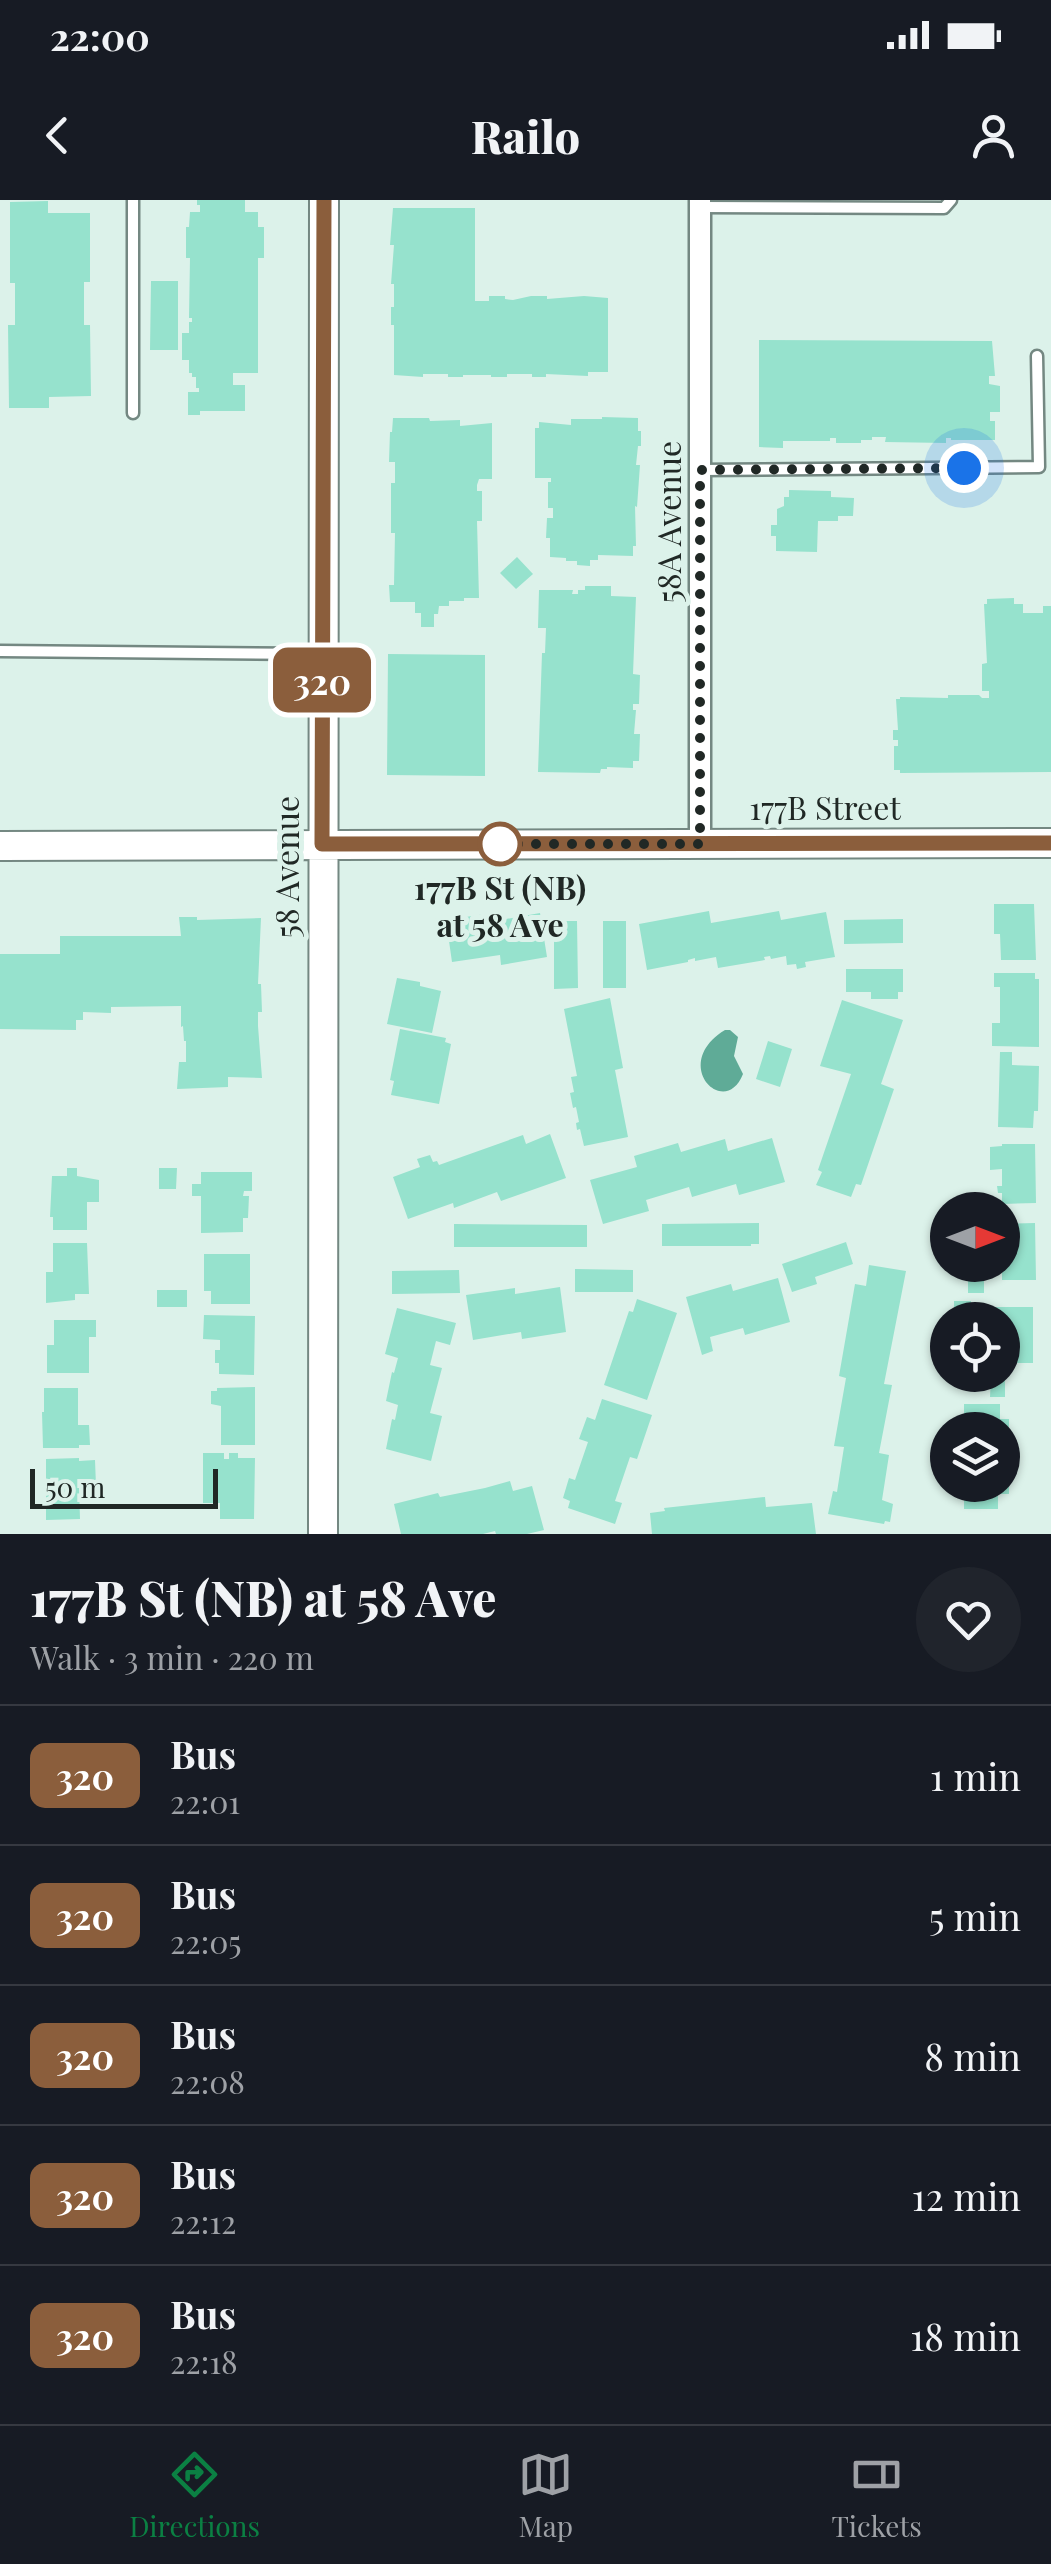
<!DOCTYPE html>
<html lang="en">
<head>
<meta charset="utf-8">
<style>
  body { margin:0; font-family:"Playfair Display",serif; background:#20242c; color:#f1f3f6; height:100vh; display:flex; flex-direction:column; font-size:38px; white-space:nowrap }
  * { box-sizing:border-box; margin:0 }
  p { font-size:32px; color:#9ea1a6 }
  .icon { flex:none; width:55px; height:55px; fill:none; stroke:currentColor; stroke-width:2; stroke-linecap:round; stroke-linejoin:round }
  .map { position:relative; height:1334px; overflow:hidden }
  .panel { display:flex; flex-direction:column; background:#171b24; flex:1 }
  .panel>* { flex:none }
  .badge { padding:0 20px; border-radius:15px; font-size:35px; line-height:65px }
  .needle { width:65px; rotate:90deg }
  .fabs { position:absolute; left:930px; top:992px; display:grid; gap:20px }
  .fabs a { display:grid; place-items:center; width:90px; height:90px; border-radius:50%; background:#171b24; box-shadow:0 2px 8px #0004; font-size:50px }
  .scale { position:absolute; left:30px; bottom:25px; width:188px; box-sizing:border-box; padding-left:10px; border:5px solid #202825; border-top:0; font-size:28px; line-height:35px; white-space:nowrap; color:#202825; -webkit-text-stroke:8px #dcf2ea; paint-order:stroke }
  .you { position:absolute; width:50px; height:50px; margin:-25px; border:8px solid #fff; border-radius:50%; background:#1a73e8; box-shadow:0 0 0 15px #1a73e833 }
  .map>.badge { position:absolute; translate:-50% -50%; box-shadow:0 0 0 5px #fff }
  .round { display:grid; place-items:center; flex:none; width:105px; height:105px; border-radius:52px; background:#20242c }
  .headline { display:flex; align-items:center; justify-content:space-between; height:170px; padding:0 30px }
  h1 { font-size:48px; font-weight:800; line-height:75px }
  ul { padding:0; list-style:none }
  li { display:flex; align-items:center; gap:30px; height:140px; padding:0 30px; border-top:2px solid #363941 }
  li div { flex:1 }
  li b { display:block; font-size:38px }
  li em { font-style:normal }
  li .badge { min-width:110px; font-weight:700; text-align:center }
  .status { display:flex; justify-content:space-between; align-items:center; height:70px; padding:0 50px; background:#171b24; direction:ltr }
  .status svg { height:28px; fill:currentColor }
  header { display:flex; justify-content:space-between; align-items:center; height:130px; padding:0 30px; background:#171b24; font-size:45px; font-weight:800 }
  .menu { display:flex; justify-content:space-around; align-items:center; height:140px; border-top:2px solid #363941; background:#171b24; font-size:28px; color:#9ea1a6 }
  .menu a { display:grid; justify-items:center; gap:5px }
  .menu .current { color:#0b8043 }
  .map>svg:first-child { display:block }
  .water { fill:#5fab97 }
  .building { fill:#96e2cd }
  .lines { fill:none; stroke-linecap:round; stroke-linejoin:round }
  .lane-casing { stroke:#748882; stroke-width:15 }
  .street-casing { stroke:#748882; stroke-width:25 }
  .secondary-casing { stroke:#748882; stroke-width:32 }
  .lane { stroke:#fff; stroke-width:10 }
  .street { stroke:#fff; stroke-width:20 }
  .secondary { stroke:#fff; stroke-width:28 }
  .line-casing { stroke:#fff; stroke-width:22 }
  .line { stroke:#8b5e3c; stroke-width:15 }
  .walk { stroke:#202825; stroke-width:10; stroke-dasharray:0 18 }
  .stop-dot { fill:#fff; stroke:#8b5e3c; stroke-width:5 }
  .labels { text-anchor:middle; stroke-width:10; stroke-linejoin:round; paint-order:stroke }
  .street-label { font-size:32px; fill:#202825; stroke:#dcf2ea }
  .stop-label { font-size:32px; font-weight:bold; fill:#202825; stroke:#dcf2ea }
</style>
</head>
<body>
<div class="status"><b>22:00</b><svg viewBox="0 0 49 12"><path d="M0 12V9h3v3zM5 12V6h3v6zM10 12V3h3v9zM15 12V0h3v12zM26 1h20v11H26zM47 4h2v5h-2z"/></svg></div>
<header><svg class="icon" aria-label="back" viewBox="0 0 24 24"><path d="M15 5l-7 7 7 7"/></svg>Railo<svg class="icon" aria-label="person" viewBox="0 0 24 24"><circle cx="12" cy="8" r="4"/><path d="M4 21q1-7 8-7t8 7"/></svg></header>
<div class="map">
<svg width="1051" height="1334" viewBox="0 0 1051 1334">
  <rect width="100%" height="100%" fill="#dcf2ea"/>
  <path class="water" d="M725 830H730L738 837 734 856 743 874C725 920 669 864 725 830Z"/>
  <path class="building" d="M197 0H245V12H258V27H264V58H258V173H233V185H245V211H200V215H188V192H199V188H196V177H192V173H189V160H182V133H189V122H192V118H189L190 58H186V27H189L190 12H200V5H197Z
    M48 1V13H90V82H84V125H90L91 196 49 197V208H9L8 125H15V83H10V2Z
    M393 8H475V101H489V96H505V99L513 100 531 96H547V99L584 96 608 98V172H588V176L546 174V177H532V174H507V177H491V175H463V177H448V174H423V177L394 175V125H391V107H394V84H391L394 45H390Z
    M151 81H178V150H150Z
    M759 140 992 141 995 176H989V184L1000 186V212H990V221H995V240H951V238H946V243L885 242 886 237H872V240H861V243H836V238H830V241H783V248L759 247Z
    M602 217 638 218V231H641V246H638L636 265H640L637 307 635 306 636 346H633V356L598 355V360H590V366L577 365V361H566V358L550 357V338H546L547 318H553V308H548V282H551V278H535V228H539V222L571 225V219H602Z
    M393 218H429L430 221 460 220V226L492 223V279H479L477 285V291H482V321H477L479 398H464V401H449V406H439L438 414H434V427H421V413H415V402H390L389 385H394L395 333H391V283H395V262H389L390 232H392Z
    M789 290 831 291V297L854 298 853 316H838V321H818L817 352 776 351V336H771V325H777V309L784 306V297H789Z
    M517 357 533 374 516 389 500 373Z
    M585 386H611V396L636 397 633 474 640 475 639 504H633V510H636L634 534H640L639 561H633V568L607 567V569H601L600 573 538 572 542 453H545L546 428H538L539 390H573L572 394H578V390H585Z
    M1014 398V404H1023V413H1043V406H1051V572L900 573V570H894V546H898V540H893V530H898L896 499H900V497L948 498V495H979L982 498H989V491H982V464L987 463 984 404H987V399Z
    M388 454 485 455V576L387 575Z
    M994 704H1034L1036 760H1001L1000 734H994Z
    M709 711 711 723 779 711 781 720 826 712 835 757 805 762 806 767 797 769 796 764 787 765 786 756 771 759 770 756 764 757 765 760 718 768 716 757 695 761V758L688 760V762L647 770 639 724Z
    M492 713 495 721 540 713 547 757 501 765 500 755 452 762 446 720Z
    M179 717H197V720L261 718 258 784H261L262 812H258V826L262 878 228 877V887L177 889 179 862H186V841H184L183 826 181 827V806L111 807V813L83 812V820H76V830L0 829V754H60V736H181Z
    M903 719V743L844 744V720Z
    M554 721H577L578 788 554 789Z
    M603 721H626V788H603Z
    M846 769H903V792H898V799H871V792H846Z
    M994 773H1035V779H1039V847L992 846V823H1000V787H994Z
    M397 778 420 782V786L441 791 432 833 387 824Z
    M610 798 623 868 615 870 628 937 584 946 580 929 577 930 576 923 579 922 576 907 573 908 570 893 574 892 571 877 577 876 564 809Z
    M842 800 903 820 881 884 894 889 861 985 856 984 851 997 816 985 822 972 818 970 851 874 820 866Z
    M400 829 446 838 445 842 451 844 439 904 391 895 394 881 390 880Z
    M768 841 792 849 780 887 756 879Z
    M1000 852H1012V865L1039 866 1038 911H1034L1033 928 998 927Z
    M550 934 566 978 501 1001 497 992 454 1008 453 1003 408 1019 393 977 420 967 417 959 430 955 433 962 437 961 439 965 523 935 526 944Z
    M772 938 785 982 739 995 736 984 692 997 689 987 646 1000 649 1011 603 1024 590 980 637 967 634 956 678 943 681 952 725 939 728 951Z
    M1002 944H1035L1036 1003 1002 1004V993H998L997 986H1002V969L990 970V947L1002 946Z
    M67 968H77V976L99 980V1002H87V1030H53V1017H50L52 976H67Z
    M159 968H177L176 989H159Z
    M201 972H252V991H244L243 996H249L248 1018H243V1032L201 1033V996H192V984H201Z
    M759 1023V1044H751V1046H662V1024Z
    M1035 1023 1036 1080H1002V1024Z
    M454 1024 587 1025V1047H454Z
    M846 1042 853 1064 815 1077 817 1084 792 1092 782 1064Z
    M53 1043H87L89 1094H75V1100L46 1103V1072H53Z
    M204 1054H250V1104H211V1091H204Z
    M869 1065 906 1071 884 1184 892 1185 879 1253 889 1255 882 1300 893 1304 890 1322 885 1321 884 1324 828 1314 833 1291 837 1292 844 1247 834 1246 846 1178 839 1176 855 1084 866 1086Z
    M575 1069 633 1070V1092H575Z
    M459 1070 460 1093 392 1094V1071Z
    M778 1078 790 1122 745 1135 743 1128 710 1137 713 1151 702 1155 686 1097 731 1084 733 1091Z
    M968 1079H984V1093H968Z
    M560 1087 566 1132 522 1139 521 1132 473 1140 466 1095 515 1088V1094Z
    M157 1090H187V1107H157Z
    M637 1099 677 1113 647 1200 604 1185 629 1111 633 1112Z
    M954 1101H971V1116H954Z
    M982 1107H1033V1163H1007V1173H1002V1120H973V1109Z
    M397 1108 456 1123 450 1145 436 1141 430 1165 442 1168 430 1213 442 1216 431 1261 386 1249 392 1219 395 1220 398 1205 386 1201 392 1172 394 1173 398 1158 385 1154Z
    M204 1115 255 1116 254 1175 219 1174V1163H215V1150H220V1140L203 1139Z
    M54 1120H96V1137H89V1173H47V1145H54Z
    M991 1177H1005V1197H990Z
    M255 1187V1245H221V1206L211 1204V1191H217V1188Z
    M44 1188H78V1225H89L90 1245H79V1248H43L42 1212H44Z
    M602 1199 652 1215 637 1259 630 1257 615 1301 622 1303 615 1324 568 1308 570 1301 563 1298 569 1278 575 1280 588 1242 579 1239 587 1217 595 1220Z
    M964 1204H1000V1219H1009V1294H998V1309H964V1285H1002V1230H964Z
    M203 1253H224V1259H229V1253H238V1258H255L254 1319H220V1303H203Z
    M79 1258V1261L95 1260 96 1286H79L80 1319 46 1320V1259Z
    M510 1281 513 1291 532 1286 544 1330 527 1334H496L495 1331 483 1334H401L394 1304 438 1293 440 1297 485 1288Z
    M765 1297 766 1307 812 1303 816 1334H652L650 1313 665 1311 664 1308Z"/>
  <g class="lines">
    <defs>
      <path id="lane" d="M133 0V213
        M701 7 944 8 951 0
        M700 270 1039 267 1037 156
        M0 451 319 454"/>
      <path id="street" d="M700 0V644"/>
      <path id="secondary" d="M0 646 1051 643
        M323 1334 324 0"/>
    </defs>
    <use href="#lane" class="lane-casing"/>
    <use href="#street" class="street-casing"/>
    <use href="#secondary" class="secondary-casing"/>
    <use href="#lane" class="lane"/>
    <use href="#street" class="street"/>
    <use href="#secondary" class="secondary"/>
  </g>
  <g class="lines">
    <defs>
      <path id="line" d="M324 0 322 644 1051 643"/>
    </defs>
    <use href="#line" class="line-casing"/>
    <use href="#line" class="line"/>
    <path class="walk" d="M500 644H700V270L964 268"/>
  </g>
  <circle class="stop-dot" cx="500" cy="644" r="20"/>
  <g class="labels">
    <g class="street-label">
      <text transform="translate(670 322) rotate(-90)" y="11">58A Avenue</text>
      <text x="825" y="620">177B Street</text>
      <text transform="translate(288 667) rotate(-90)" y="11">58 Avenue</text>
    </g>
    <g class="stop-label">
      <text x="500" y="700">177B St (NB)<tspan x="500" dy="37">at 58 Ave</tspan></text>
    </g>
  </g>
</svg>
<div class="fabs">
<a><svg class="needle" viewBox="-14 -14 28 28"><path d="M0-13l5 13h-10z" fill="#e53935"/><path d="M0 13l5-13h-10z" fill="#9ea1a6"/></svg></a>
<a><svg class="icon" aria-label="locate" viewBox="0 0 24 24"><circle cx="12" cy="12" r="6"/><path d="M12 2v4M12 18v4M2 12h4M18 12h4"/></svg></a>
<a><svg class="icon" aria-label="layers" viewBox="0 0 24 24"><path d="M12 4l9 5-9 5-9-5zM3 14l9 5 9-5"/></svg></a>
</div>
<div class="scale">50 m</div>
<div class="you" style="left:964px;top:268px"></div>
<b class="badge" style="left:322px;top:480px;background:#8b5e3c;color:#fff">320</b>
</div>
<section class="panel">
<div class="headline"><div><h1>177B St (NB) at 58 Ave</h1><p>Walk · 3 min · 220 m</p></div><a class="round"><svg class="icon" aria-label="heart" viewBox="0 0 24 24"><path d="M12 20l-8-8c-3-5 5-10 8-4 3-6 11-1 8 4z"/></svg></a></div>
<ul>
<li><span class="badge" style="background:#8b5e3c;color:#fff">320</span><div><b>Bus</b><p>22:01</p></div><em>1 min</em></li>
<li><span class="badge" style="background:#8b5e3c;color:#fff">320</span><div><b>Bus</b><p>22:05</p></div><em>5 min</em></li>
<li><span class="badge" style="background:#8b5e3c;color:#fff">320</span><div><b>Bus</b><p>22:08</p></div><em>8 min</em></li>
<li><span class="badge" style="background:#8b5e3c;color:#fff">320</span><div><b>Bus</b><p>22:12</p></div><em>12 min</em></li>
<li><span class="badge" style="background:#8b5e3c;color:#fff">320</span><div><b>Bus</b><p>22:18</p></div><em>18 min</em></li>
</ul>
</section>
<nav class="menu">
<a class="current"><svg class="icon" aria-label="directions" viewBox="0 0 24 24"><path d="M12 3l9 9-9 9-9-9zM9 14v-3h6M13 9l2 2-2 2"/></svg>Directions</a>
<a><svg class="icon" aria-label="map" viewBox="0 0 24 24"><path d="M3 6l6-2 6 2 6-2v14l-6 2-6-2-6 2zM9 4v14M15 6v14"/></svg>Map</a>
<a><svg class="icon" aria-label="tickets" viewBox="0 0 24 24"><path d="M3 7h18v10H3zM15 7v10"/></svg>Tickets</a>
</nav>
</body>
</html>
